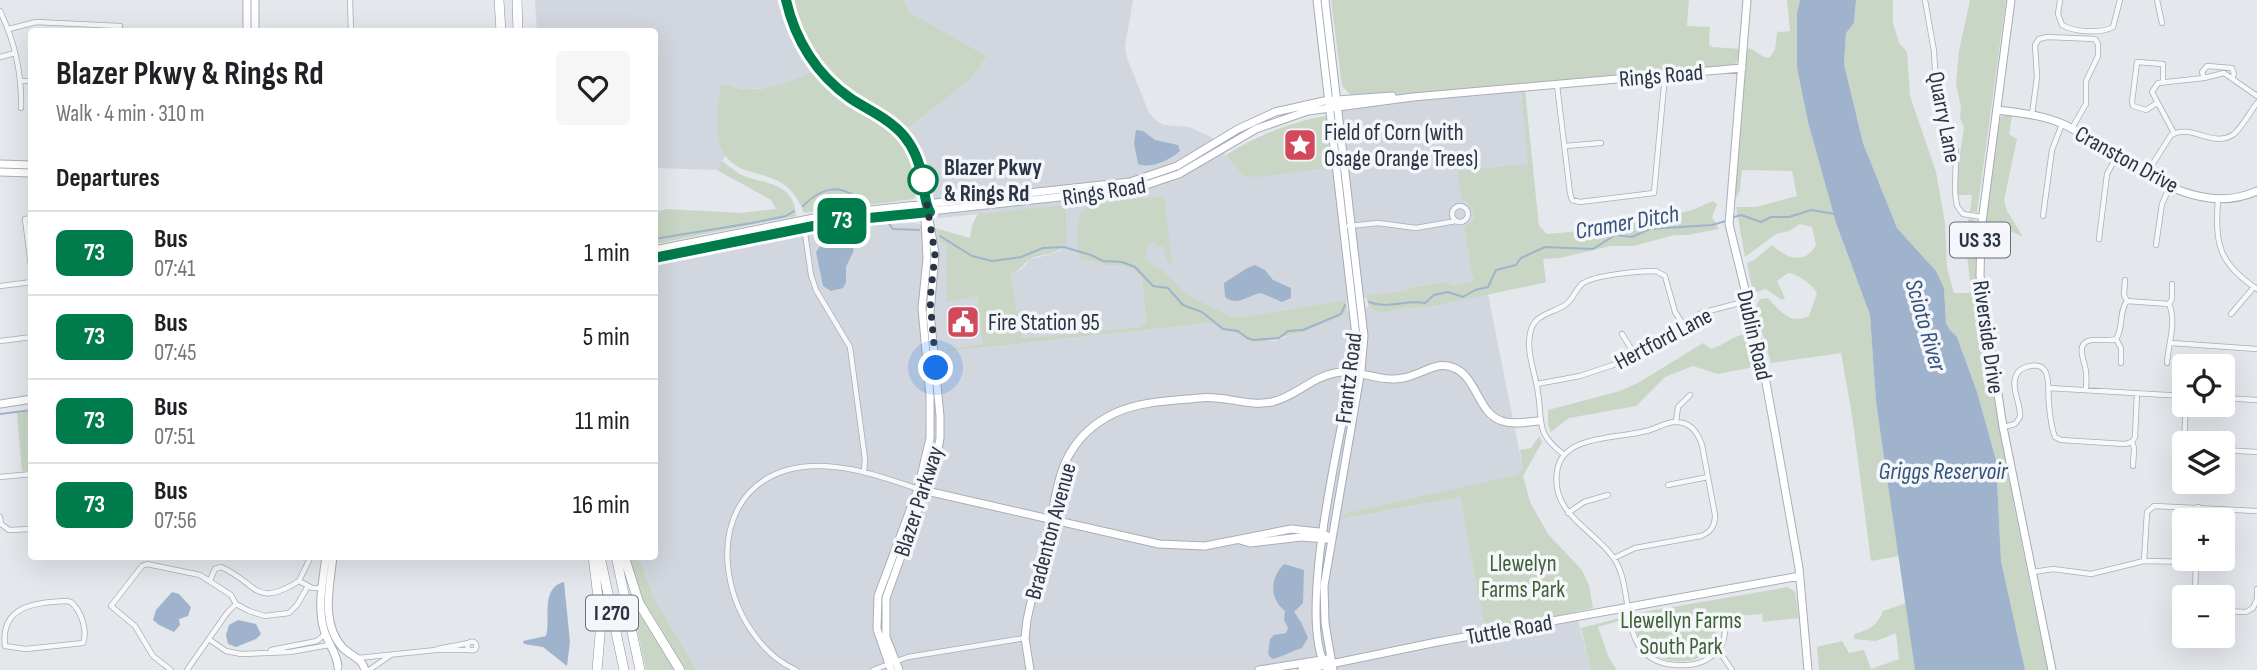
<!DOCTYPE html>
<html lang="en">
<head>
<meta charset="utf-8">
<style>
  body { margin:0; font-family:"Sofia Sans Condensed",sans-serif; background:#f6f6f6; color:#202124; height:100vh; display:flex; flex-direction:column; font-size:26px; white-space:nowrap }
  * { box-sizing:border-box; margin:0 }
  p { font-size:23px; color:#757577 }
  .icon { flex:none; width:38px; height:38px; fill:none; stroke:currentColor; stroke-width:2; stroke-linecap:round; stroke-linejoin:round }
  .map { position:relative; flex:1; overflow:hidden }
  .sheet { position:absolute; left:28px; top:28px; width:630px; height:532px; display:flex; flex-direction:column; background:#fff; border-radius:7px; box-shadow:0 7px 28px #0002 }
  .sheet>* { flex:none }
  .badge { padding:0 14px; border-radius:10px; font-size:24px; line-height:46px }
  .buttons { position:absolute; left:2172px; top:354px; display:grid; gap:14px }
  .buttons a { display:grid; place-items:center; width:63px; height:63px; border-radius:7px; background:#fff; box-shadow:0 7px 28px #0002; font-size:35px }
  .you { position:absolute; width:35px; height:35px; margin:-18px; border:5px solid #fff; border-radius:50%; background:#1a73e8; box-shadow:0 0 0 10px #1a73e833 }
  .map>.badge { position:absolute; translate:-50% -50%; box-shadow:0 0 0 4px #fff }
  h2 { padding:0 28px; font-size:26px; line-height:63px }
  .round { display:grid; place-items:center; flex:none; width:74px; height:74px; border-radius:7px; background:#f6f6f6 }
  .headline { display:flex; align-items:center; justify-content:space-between; height:119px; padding:0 28px }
  h1 { font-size:33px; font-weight:700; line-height:52px }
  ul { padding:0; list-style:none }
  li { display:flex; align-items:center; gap:21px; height:84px; padding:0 28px; border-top:2px solid #e0e0e0 }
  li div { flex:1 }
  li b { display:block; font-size:26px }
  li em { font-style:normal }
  li .badge { min-width:77px; font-weight:700; text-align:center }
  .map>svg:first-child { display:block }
  .built { fill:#d2d6de }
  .green { fill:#c9d6c5 }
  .water { fill:#9fb4cc }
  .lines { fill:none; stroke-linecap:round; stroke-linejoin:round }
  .stream { stroke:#9fb4cc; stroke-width:2 }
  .street-casing { stroke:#a9aeb7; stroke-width:6 }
  .secondary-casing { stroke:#a9aeb7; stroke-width:9 }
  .primary-casing { stroke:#a3abb8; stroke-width:9 }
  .highway-casing { stroke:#8b94a3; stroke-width:10 }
  .street { stroke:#f7f8fa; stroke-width:4.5 }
  .secondary { stroke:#fff; stroke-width:7 }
  .primary { stroke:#fff; stroke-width:7 }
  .highway { stroke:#fff; stroke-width:9 }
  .line-casing { stroke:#fff; stroke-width:16 }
  .line { stroke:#007b4b; stroke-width:10 }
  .walk { stroke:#2b3445; stroke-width:7; stroke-dasharray:0 12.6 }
  .stop-dot { fill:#fff; stroke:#007b4b; stroke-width:3.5 }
  .labels { text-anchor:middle; stroke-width:7; stroke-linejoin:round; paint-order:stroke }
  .shield { fill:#f4f6f9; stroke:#676e7b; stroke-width:2 }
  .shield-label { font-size:21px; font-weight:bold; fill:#2b3445 }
  .street-label { font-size:23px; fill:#2b3445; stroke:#f4f6f9 }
  .poi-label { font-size:23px; fill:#2b3445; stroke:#f4f6f9; text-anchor:start }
  .stop-label { font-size:23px; font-weight:bold; fill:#2b3445; stroke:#f4f6f9; text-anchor:start }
  .park-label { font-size:23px; fill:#3f6138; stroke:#f4f6f9 }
  .water-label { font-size:24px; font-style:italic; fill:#34527a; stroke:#f4f6f9 }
</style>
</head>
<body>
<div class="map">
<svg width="2257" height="670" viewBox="0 0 2257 670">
  <rect width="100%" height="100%" fill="#e4e7ec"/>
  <path class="built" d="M535 0H791L794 13 811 51 822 67 787 84 769 88 749 89 732 87 720 143 726 155 717 170 655 168 654 32 537 31Z
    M904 0H1133L1125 46 1127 58 1149 113 1157 121 1164 125 1189 127 1211 137 1243 176 1332 167 1326 116 1351 95 1520 85 1529 164 1461 199 1471 205 1474 210V218L1464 228 1473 282 1452 286 1448 282 1411 287 1407 291 1242 317 1230 316 1186 294 1164 271 1145 260 1148 244 1153 242 1164 198 1160 196 1091 204 1109 266 1118 265 1134 269 1142 278 1146 324 1140 327 1022 338 1010 273 1021 270 1029 260 1058 252 1067 243 1066 206 938 218 919 153 904 131 971 79 987 56 909 12Z
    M915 223 938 229 940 241 947 245 946 301 977 296 984 344 941 350V352L1209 323 1255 341H1275L1342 316 1347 311 1369 307 1380 313H1388L1397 309 1429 307 1488 294 1523 470 1517 475 1478 485 1344 514 1343 519 1460 497 1486 636 1578 620 1591 670H1330L1328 662 1280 670H697L653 596 639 557 654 556 655 265 832 228 858 225Z"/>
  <path class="green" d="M791 0H904L909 12 987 56 971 79 904 131C889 117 873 108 856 96 822 74 799 40 791 0Z
    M1331 0H1689L1687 26 1710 27 1709 45 1712 47 1741 49 1739 59 1733 66 1443 92 1351 95 1342 86Z
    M1787 0H1800L1797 13V68L1808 122 1836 223 1870 315 1876 402 1899 556 1871 561 1852 415 1841 353 1771 363 1755 309 1760 299 1768 298C1781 312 1790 325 1809 316L1817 293C1812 284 1798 274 1788 273L1777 281 1785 298 1782 300 1766 289 1753 293 1747 263 1754 260 1772 245C1787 259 1805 265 1816 245L1812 227 1800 224 1789 231 1776 234 1745 257 1736 207H1756L1797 196 1792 171 1742 170 1740 190 1736 198 1732 197 1747 48C1756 49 1760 57 1769 58L1775 50 1777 32 1790 31Z
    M1856 0H1893V23L1899 43 1907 52 1910 96 1936 172 1945 223 1947 268 1954 293H1969L1971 291 1967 255 1968 220 1970 218 1978 222C1972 289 1986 353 1998 418 2013 503 2030 586 2048 670H2025L2001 561 1996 460 1977 392 1957 337 1948 329 1946 323 1944 288 1936 271 1897 228 1863 143 1844 64 1846 33 1854 23Z
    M1970 0H2006L1977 212H1970L1972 195H1958V169L1964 127 1960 118 1961 107 1956 84 1959 51Z
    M815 70C827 82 838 94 852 103 891 130 914 136 920 189H917L914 199 804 213C784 156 732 190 719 141 715 124 719 104 720 87L723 84C756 96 786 85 815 70Z
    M1521 91H1525L1539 226 1547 234 1570 232 1620 220 1644 223 1692 210 1713 201 1717 204 1712 217 1719 229 1688 235H1674L1634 246H1610L1560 258 1543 259 1546 282 1543 283 1429 307 1397 309 1388 313H1380L1369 307 1366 296 1406 291 1411 287 1448 282 1452 286 1473 281 1464 228 1474 218C1474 208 1470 204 1461 199L1458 171 1528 164Z
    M2006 115 2012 116 2009 134 2017 139 2004 200 2007 211 2023 237 2013 232 1985 229 1998 126 2001 117Z
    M1326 116 1333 167 1257 177 1243 176 1226 155C1257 136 1289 122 1326 116Z
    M722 161C730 167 737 173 746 177 769 184 794 184 796 216L655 244V212L667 209 741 213 776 209 771 200 717 170Z
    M1160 196 1164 198 1172 263 1167 262 1163 246 1157 247 1153 242 1148 245 1145 260 1164 271 1186 294 1230 316 1242 317 1346 300 1347 311 1342 316 1299 333 1263 342 1255 341 1209 323 941 352V350L983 344 977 296 946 302 947 245 939 241 938 229 970 238 972 225 978 214 1066 205 1067 243C1052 259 1043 251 1029 260 1020 266 1024 269 1010 273L1022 338 1140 327 1146 323 1142 278 1134 269 1118 265 1109 266 1080 258 1076 231 1081 212 1091 204Z
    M1747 333 1751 343 1754 367 1718 374 1693 366 1665 377 1636 406 1569 418 1551 432 1548 425V410L1620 391 1638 383 1703 343 1711 349C1724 345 1733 336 1747 333Z
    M31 411V470L22 471 17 413Z
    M1539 436 1542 442 1523 476 1530 502 1548 534 1582 570 1589 585 1593 608 1485 631 1460 497 1342 519 1343 514 1517 475 1523 470 1520 450 1531 448Z
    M627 557H639L653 596 697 670H683L638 594Z
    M1788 587 1795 592 1799 618 1763 622 1762 614 1734 616 1731 620 1722 618 1715 625 1718 643C1702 666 1665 667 1645 648 1638 640 1635 628 1633 618L1637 613Z
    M631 601 637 603 676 670H646Z
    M1906 603 1915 670H1819L1817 647 1842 641 1849 653 1864 650 1871 669 1899 659 1896 633 1876 641 1854 639V634C1869 630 1877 626 1883 611Z
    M1620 618 1622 620 1598 627 1609 658 1617 670H1591L1581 628Z"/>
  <path class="water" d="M1800 0H1856L1854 23 1846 33 1844 64 1863 143 1897 228 1936 271 1944 288 1946 323 1949 329 1957 337 1977 392 1996 460 2001 561 2025 670H1915L1876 402 1870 315 1836 223 1808 122 1797 68V13Z
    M1136 130 1143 131 1155 140 1178 145 1180 151C1170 160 1151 169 1138 164L1134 143Z
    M844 241 849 242 854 250 846 267V282L843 288 831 291 823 286 816 252 821 245Z
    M1255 265 1265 270 1273 280 1291 288V298L1282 302 1261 293C1248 295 1237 307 1225 297L1224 283 1247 268Z
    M1284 564 1304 570 1303 603 1294 612 1301 622 1308 638 1302 648C1294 650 1278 659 1272 659L1268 654 1270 639 1274 635 1286 633 1288 628 1284 620 1285 611C1269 598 1270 578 1284 564Z
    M564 582 570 642 567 666 543 647 524 644 523 641 546 636C551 618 540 588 564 582Z
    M172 592 179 594 191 607 188 616 179 619 180 625 174 632 159 625 153 620 156 610Z
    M238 620 256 624 261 634 256 639 236 647 228 644 226 635 229 625Z"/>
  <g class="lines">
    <path class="stream" d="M803 206C825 184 843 184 867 205
      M1734 217 1741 215 1761 222 1771 217H1789L1811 210 1835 214
      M889 224 893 229 919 230
      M940 236 972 256 992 261 1021 257 1043 248 1064 247 1091 255 1103 261 1122 262 1135 267 1153 286 1168 288 1183 305 1202 312 1223 329 1238 331 1247 338 1253 340 1279 338 1288 331 1303 330 1341 314 1345 305
      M654 239 752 223 786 216 794 211
      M1369 302C1389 310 1405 299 1425 303L1434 295 1448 292 1463 297 1475 290 1488 287 1496 270 1516 265 1521 258 1545 247 1593 249 1615 235 1632 237 1650 229 1712 225 1726 221
      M0 414 32 410"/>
    <defs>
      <path id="street" d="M350 0 351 32
        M1925 0 1934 51 1936 89 1940 107 1956 151 1955 192 1957 206 1963 214 1982 217
        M2060 0 2058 14 2062 25C2074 32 2101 34 2113 27L2120 0
        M2157 0 2162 23
        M0 11C15 42 22 74 21 108
        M9 29 36 22 120 26
        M0 57 15 53
        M2204 78 2202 72 2207 66 2232 68 2234 74 2232 78
        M21 81H32
        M1557 85 1570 193 1572 200 1580 202 1654 193 1665 75
        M2157 103 2146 110 2133 106 2132 102 2137 62 2163 64V82
        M2032 115 2037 77 2035 45 2039 39 2047 37 2095 39 2098 44V56L2086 81V104L2072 128
        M2174 133 2152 92 2158 83 2204 78 2224 73 2257 96
        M1565 146 1601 143
        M2147 173 2171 135C2192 123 2213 149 2234 134 2243 126 2250 112 2257 103
        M2218 199C2215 244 2218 263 2257 289
        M1452 214a8 8 0 1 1 16 0a8 8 0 1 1-16 0Z
        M2043 216 2052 150 2062 124
        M32 218 25 219 32 274
        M804 226 811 275 816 290 850 347 865 459 864 472
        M1349 226 1378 223 1416 228 1456 221
        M2099 239 2107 174 2117 156
        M2156 245 2162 204 2170 186
        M0 286 32 282
        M2127 301 2169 304
        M2231 314 2254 287
        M1622 334 1635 355
        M2116 339C2124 328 2118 313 2127 301L2124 295 2125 280
        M2116 339 2121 348V363
        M0 341 32 337
        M2171 343 2257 349
        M2167 363C2168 345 2177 322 2169 304L2172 299V284
        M1537 384 1580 376 1613 365 1635 355 1701 313 1747 301
        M2049 388 2184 396
        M2086 390C2086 384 2087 378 2086 373 2086 363 2075 346 2088 341 2096 338 2107 342 2116 339
        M2222 398 2257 400
        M1676 422 1678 407 1690 395
        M2004 427 2015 424 2020 417C2021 404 2012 391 2015 379 2016 373 2020 369 2026 367 2054 358 2047 389 2049 405 2050 416 2051 427 2055 437L2061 440 2125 444 2132 442
        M2184 443 2186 404
        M2222 450 2257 452
        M1563 454C1535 432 1543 424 1538 393 1536 375 1526 353 1530 334 1533 314 1551 314 1565 305 1573 300 1575 290 1582 284 1593 275 1640 271 1656 271L1665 276 1675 312 1683 324
        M2133 466 2134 448 2132 442 2135 437 2137 393
        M0 477 32 474
        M1668 485 1708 477
        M1568 513 1584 502 1608 495
        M0 517 1 524 9 530 32 529
        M2197 520 2198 507
        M1614 558 1635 548 1701 536C1711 532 1715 526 1715 515L1702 445C1698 433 1690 422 1676 422 1665 422 1656 429 1646 431 1618 439 1561 434 1557 472 1551 514 1593 529 1613 557 1637 590 1615 653 1667 664 1679 666 1693 666 1704 661 1719 653 1725 645 1725 628
        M2144 561 2147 512 2154 506 2257 511
        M2033 572 2053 569 2091 574 2144 561 2196 562
        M210 580 215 569 221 567C258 583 254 609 299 581L312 588H322
        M299 581 311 556
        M2195 597 2196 558
        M66 601 71 602C81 611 88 630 83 643L26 649 5 646C0 603 40 603 66 601Z
        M2253 608 2257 599V589
        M2222 611 2246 612 2253 608
        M210 640 226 651 241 654 290 652 329 645
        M467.5 646a4.5 4.5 0 1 1 9 0a4.5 4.5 0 1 1-9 0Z
        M437 649 469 643
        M271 650 317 641 325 634
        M1719 651 1732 670
        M358 658 436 650H470
        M171 670 153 656 135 626 111 606 142 566 147 564 200 575 231 595 236 604 249 611 265 616 289 613 297 605 308 586
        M187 670 227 613 236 604
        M369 670 391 655
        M796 670C721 636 693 498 787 470 829 458 878 475 918 489
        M873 670 908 657 1025 638"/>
      <path id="secondary" d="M786 0 797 34 816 65 842 92 886 120 903 135 917 158 923 179 927 259 922 308 930 396V438L918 489 878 596 877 629 891 670
        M1747 0 1729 224 1761 355 1775 432 1799 568 1808 670
        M247 32V0
        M255 32V0
        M1997 110C2020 113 2044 115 2065 125 2123 153 2188 222 2257 191
        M0 164 32 165
        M0 172 32 173
        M654 250 834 214 1130 182 1177 166 1238 129 1275 112 1324 101 1392 96
        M654 258 838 221 1134 189 1179 174 1256 129 1308 111 1413 97 1742 68
        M0 404 32 399
        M922 490 1159 544 1205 546 1291 529 1319 532 1331 538
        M1240 540 1250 543 1301 537 1327 539
        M326 556C323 580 317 607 324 630 328 644 337 653 338 667
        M333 556C330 586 320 623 343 648 351 656 362 658 365 670
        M899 670 886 637V598L925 490 937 455 940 438V416L930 313 935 254 927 208
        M1030 670 1025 638 1027 620C1034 587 1042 554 1050 522 1055 500 1058 475 1069 455 1079 437 1096 422 1115 413 1141 401 1171 401 1199 398 1224 395 1248 407 1272 402 1295 397 1312 377 1335 373 1357 368 1380 383 1403 378 1418 376 1433 363 1448 366 1477 371 1476 413 1502 421 1514 425 1527 422 1539 421
        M1259 670 1328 659
        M1302 670 1437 642 1800 576"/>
      <path id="primary" d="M1317 0 1356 336 1353 369C1342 428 1294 625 1328 670
        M1325 0 1364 336 1361 370 1324 586 1325 623 1333 670
        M2011 0 1981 230 1980 276 2003 427 2052 670"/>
      <path id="highway" d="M499 0 501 32
        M517 0 518 32
        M593 556 601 623 597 670
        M600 556 624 670
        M616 556 640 670
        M624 556 639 603 680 670"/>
    </defs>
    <use href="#street" class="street-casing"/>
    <use href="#secondary" class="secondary-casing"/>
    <use href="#primary" class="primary-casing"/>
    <use href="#highway" class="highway-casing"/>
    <use href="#street" class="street"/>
    <use href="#secondary" class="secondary"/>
    <use href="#primary" class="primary"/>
    <use href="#highway" class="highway"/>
  </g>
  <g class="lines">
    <defs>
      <path id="line" d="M654 258 838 221 930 212C924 202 925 192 923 180 920 164 914 148 904 136 890 119 868 110 850 98 817 75 795 40 786 0"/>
    </defs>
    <use href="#line" class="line-casing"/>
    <use href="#line" class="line"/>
    <path class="walk" d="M923 180 935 254 930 300 936 368"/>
  </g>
  <defs>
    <symbol id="sight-square" viewBox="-11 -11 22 22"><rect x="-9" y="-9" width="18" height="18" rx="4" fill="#d1495b" stroke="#f4f6f9"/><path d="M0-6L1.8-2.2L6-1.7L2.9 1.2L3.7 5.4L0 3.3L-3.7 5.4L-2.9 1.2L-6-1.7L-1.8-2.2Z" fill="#fff"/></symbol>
    <symbol id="civic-square" viewBox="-11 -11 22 22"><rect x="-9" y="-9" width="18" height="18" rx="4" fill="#d1495b" stroke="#f4f6f9"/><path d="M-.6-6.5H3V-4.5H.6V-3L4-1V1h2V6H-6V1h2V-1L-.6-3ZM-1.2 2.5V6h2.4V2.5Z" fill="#fff"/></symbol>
  </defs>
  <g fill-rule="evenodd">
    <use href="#sight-square" x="1281" y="126" width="38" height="38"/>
    <use href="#civic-square" x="944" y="303" width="38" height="38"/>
  </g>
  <circle class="stop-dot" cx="923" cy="180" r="14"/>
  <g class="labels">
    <g class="shield">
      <rect x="1950" y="222.5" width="60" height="35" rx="5"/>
      <rect x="586" y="595.5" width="52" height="35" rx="5"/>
    </g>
    <g class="shield-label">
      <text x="1980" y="247">US 33</text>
      <text x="612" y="620">I 270</text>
    </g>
    <g class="street-label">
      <text transform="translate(1661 75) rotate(-5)" y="8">Rings Road</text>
      <text transform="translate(1945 117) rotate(79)" y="8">Quarry Lane</text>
      <text transform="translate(2127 159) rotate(29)" y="8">Cranston Drive</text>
      <text transform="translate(1104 191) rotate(-9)" y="8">Rings Road</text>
      <text transform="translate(1755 335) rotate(77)" y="8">Dublin Road</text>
      <text transform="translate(1989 337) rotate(82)" y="8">Riverside Drive</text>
      <text transform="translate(1663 338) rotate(-28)" y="8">Hertford Lane</text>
      <text transform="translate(1348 378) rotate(-83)" y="8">Frantz Road</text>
      <text transform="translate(918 501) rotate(-72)" y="8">Blazer Parkway</text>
      <text transform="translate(1050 531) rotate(-75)" y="8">Bradenton Avenue</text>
      <text transform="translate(1509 629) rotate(-10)" y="8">Tuttle Road</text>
    </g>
    <g class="poi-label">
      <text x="1324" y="140">Field of Corn (with<tspan x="1324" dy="26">Osage Orange Trees)</tspan></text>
      <text x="988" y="330">Fire Station 95</text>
    </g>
    <g class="stop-label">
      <text x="944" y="175">Blazer Pkwy<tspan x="944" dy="26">&amp; Rings Rd</tspan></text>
    </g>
    <g class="park-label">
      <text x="1523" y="571">Llewelyn<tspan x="1523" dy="26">Farms Park</tspan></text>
      <text x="1681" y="628">Llewellyn Farms<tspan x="1681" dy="26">South Park</tspan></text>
    </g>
    <g class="water-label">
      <text transform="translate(1627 222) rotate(-10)" y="8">Cramer Ditch</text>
      <text transform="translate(1926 325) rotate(74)" y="8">Scioto River</text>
      <text x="1943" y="479">Griggs Reservoir</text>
    </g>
  </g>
</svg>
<div class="buttons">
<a><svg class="icon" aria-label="locate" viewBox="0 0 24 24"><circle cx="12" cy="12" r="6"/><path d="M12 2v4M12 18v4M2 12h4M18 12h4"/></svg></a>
<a><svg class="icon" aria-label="layers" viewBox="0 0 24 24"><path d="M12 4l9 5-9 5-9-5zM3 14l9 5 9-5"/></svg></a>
<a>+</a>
<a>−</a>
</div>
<div class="you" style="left:936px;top:368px"></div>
<b class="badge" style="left:842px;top:221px;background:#007b4b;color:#fff">73</b>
<section class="sheet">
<div class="headline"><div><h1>Blazer Pkwy &amp; Rings Rd</h1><p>Walk · 4 min · 310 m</p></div><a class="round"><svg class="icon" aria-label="heart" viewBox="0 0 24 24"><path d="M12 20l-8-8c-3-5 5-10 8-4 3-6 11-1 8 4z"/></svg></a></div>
<h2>Departures</h2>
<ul>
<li><span class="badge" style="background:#007b4b;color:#fff">73</span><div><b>Bus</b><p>07:41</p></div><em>1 min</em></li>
<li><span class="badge" style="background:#007b4b;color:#fff">73</span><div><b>Bus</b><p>07:45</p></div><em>5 min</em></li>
<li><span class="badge" style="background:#007b4b;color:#fff">73</span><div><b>Bus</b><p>07:51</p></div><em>11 min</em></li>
<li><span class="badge" style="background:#007b4b;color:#fff">73</span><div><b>Bus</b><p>07:56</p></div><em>16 min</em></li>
</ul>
</section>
</div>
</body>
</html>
